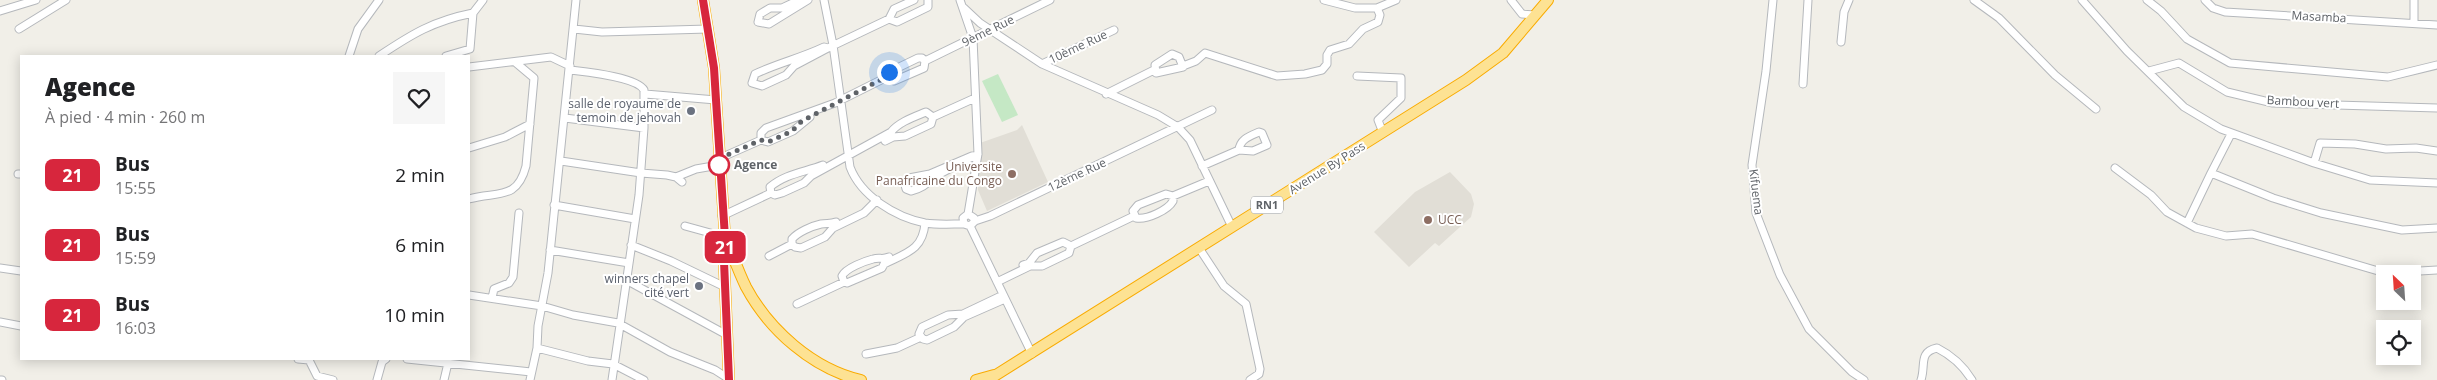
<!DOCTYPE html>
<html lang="fr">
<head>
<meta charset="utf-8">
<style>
  body { margin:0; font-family:"Open Sans",sans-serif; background:#f6f6f6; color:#202124; height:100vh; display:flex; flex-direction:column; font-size:19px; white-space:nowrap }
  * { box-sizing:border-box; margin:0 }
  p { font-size:16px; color:#757577 }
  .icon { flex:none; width:28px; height:28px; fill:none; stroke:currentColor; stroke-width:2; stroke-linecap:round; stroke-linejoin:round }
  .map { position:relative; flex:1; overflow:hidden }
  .drawer { position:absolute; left:20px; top:55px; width:450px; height:305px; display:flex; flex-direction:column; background:#fff; border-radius:0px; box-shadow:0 2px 12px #0003 }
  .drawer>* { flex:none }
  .badge { padding:0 10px; border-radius:8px; font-size:18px; line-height:32px }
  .needle { width:32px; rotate:335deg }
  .controls { position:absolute; left:2376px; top:265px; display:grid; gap:10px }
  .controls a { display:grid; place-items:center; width:45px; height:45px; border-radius:0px; background:#fff; box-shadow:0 2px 12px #0003; font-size:25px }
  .you { position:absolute; width:25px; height:25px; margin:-12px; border:4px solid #fff; border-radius:50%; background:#1a73e8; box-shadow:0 0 0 8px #1a73e833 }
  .map>.badge { position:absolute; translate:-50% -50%; box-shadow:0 0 0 2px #fff }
  .round { display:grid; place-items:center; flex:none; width:52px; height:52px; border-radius:0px; background:#f6f6f6 }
  .summary { display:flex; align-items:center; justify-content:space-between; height:85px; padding:0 25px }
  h1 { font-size:24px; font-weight:800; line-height:38px }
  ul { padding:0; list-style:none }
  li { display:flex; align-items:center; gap:15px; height:70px; padding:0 25px }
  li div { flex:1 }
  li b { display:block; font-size:19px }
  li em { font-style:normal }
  li .badge { min-width:55px; font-weight:700; text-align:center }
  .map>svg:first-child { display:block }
  .education { fill:#e1ded6 }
  .green { fill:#c5e8c5 }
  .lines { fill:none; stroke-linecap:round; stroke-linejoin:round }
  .minor-casing { stroke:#b5b8bc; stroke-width:9 }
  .highway-casing { stroke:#f9ab00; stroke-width:12 }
  .minor { stroke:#fff; stroke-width:7 }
  .highway { stroke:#fde293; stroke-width:10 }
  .line-casing { stroke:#fff; stroke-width:11 }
  .line { stroke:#d7263d; stroke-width:8 }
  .walk { stroke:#5f6368; stroke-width:5; stroke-dasharray:0 9 }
  .worship-dot { fill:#6b7280; stroke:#fff; stroke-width:2 }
  .stop-dot { fill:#fff; stroke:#d7263d; stroke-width:2.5 }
  .education-dot { fill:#8d6e63; stroke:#fff; stroke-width:2 }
  .labels { text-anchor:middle; stroke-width:4; stroke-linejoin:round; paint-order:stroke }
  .shield { fill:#fff; stroke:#8f9295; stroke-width:1 }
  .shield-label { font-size:11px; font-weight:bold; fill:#5f6368 }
  .street-label { font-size:12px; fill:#5f6368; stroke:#fff }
  .worship-label { font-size:12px; fill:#5b616d; stroke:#fff; text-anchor:end }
  .stop-label { font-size:12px; font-weight:bold; fill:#5f6368; stroke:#fff; text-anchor:start }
  .education-label { font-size:12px; fill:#785e54; stroke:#fff; text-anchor:end }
</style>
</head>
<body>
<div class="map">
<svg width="2437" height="380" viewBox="0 0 2437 380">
  <rect width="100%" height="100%" fill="#f1efe8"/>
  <path class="education" d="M1022 125 1048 182 987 211 978 190 980 143 1017 130Z
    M1450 172 1471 194 1474 204 1471 217 1439 246 1435 243 1409 267 1374 232 1415 192Z"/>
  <path class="green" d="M998 74 1018 115 1002 122 982 81Z"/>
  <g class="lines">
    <defs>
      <path id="minor" d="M799 0 782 8H770L760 14 758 22 769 24 808 0
        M824 0 833 45 850 167C861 196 895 217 925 223 937 225 951 224 964 224
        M914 0 894 9 889 19 897 22 928 7V0
        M960 0 973 38 978 154 968 214
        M1324 0 1355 8H1377L1396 0
        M1511 0 1522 14 1535 15
        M1773 0 1766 71 1752 165 1756 213 1780 275 1809 329 1852 372 1864 380
        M1974 0 1999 18 2055 75 2096 109
        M2082 0 2127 51 2184 107 2221 129 2314 163 2370 180 2437 183
        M2147 0 2161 11 2187 39 2230 63 2388 77 2437 65
        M2205 0 2213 8 2225 12 2437 25
        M964 8 980 23 1042 64 1158 115 1178 127 1190 140 1232 227
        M0 11 36 0
        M2414 23V0
        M19 29 66 0
        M574 29 602 32 708 29
        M1841 42 1844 12 1849 0
        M828 48 794 66 786 75 762 86 752 83 755 74C778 63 801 58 824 47L828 48 889 19
        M1172 54 1179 57 1183 67 1156 73 1155 65Z
        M349 56 358 29 379 0
        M379 56C412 34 433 21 473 13
        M446 56 470 49 473 13 483 0
        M918 58H922L925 61 924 68 894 81 891 80 889 72Z
        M925 61 1050 0
        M1042 64 1114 30
        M1183 66 1196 61 1205 53 1277 76 1305 74 1322 70 1327 64V55L1330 50 1349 44 1363 29 1378 22 1380 15 1377 8
        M469 67 551 57 570 66
        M570 70C586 72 637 77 644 90V128L639 195 612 380
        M2149 71 2179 63 2227 92 2273 103 2437 108
        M1357 76 1401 78V98L1378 120 1383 133
        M1803 84 1808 0
        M645 94 716 100
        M1106 94 1154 70
        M933 117 975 98
        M565 118 644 128
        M2231 134 2211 173 2273 198 2321 213 2402 230 2437 228
        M761 140V133L766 128 835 103 889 76
        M761 140 768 142 793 131 810 117
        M885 141 893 137 905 136 931 124 933 117
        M469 148 505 137 530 124
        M972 156 930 174 909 178 905 185 906 189 911 191C920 189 927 185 932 178L978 154
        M718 159 761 140
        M561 161 641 173 667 175 676 177 682 182
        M2314 163 2320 143 2355 144 2386 149 2416 148 2437 151
        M1202 166 1239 150 1253 151 1267 145 1262 133 1259 132C1250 136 1240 139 1239 150
        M2115 168 2151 195 2167 212 2196 228 2226 236 2252 234 2385 273 2437 270
        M18 174H21
        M676 177 696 169 719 165
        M771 193 770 187C785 174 805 172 823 165
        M1173 196V201C1168 210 1147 220 1136 218L1133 211 1138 205 1166 194 1173 196 1209 181
        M469 199C497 191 517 201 526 166L534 78 515 62
        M554 205 635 219
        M722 216 771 193 775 195 782 193 804 183 811 176 891 132C899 122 914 117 926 112L933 117
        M975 221 990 216 1212 110
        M2187 223 2211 173
        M685 226 725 237
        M970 226 975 221 974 218 968 214 963 218 964 224 970 226 1032 354
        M792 244 795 247 801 248 825 237 833 228 864 213 877 200
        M792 244V239C798 232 812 226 821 224 827 223 831 224 836 222
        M631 245 671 261 725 287
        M1199 248 1224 286 1246 304 1260 369 1259 374 1250 380
        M550 250 629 263
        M769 256 792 244
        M1023 265 1029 263 1037 253 1063 242 1071 246
        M0 268 21 271
        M626 280 727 335
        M844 282 842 276C846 268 865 261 873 259 880 257 882 260 889 257
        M997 282 1030 266H1042L1069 253 1071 246 1134 216
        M469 295 542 306 573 315 618 323 670 352 715 370 729 379
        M1003 295 963 314 948 315 922 327 919 334 923 339 927 340 954 327 964 317 1005 299
        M492 298 494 289 509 283 513 277 519 213
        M797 304 844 282 847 283 882 268 884 264C906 253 923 250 925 223
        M0 322 21 326
        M537 348 588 361 613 364 644 380
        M866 354 897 348 921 337
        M298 359 309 360 317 376 333 380
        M407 359 531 372
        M0 380H2
        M377 380 382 362 386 359
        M444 380 448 363
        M530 380 537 348 538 326 548 273 576 0
        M1921 380C1926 366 1918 352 1937 348 1951 355 1964 367 1972 380"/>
      <path id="highway" d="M703 0 714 68 716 100 725 237 724 261 729 380
        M727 241C733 256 739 273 746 287 769 330 813 369 861 380
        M976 380 994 375
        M988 380 1466 80 1503 53 1548 0"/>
    </defs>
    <use href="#minor" class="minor-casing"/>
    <use href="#highway" class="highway-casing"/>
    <use href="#minor" class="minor"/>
    <use href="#highway" class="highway"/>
  </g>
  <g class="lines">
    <defs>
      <path id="line" d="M703 0 714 68 716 100 725 237 724 261 729 380"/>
    </defs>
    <use href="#line" class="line-casing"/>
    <use href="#line" class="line"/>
    <path class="walk" d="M719 165 718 159 761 140 768 142 792 131 802 121 888 76 889 72"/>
  </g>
  <g class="worship-dot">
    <circle cx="691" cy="111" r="5"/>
    <circle cx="699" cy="286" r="5"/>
  </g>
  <circle class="stop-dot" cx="719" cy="165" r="10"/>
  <g class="education-dot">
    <circle cx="1012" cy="174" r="5"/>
    <circle cx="1428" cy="220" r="5"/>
  </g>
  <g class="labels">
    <rect class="shield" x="1251" y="196.5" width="32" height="17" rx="4"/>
    <g class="shield-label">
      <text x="1267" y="209">RN1</text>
    </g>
    <g class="street-label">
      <text transform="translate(2319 17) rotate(3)" y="4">Masamba</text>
      <text transform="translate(988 31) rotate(-26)" y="4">9ème Rue</text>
      <text transform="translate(1078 47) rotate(-25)" y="4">10ème Rue</text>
      <text transform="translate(2303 102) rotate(3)" y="4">Bambou vert</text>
      <text transform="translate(1327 168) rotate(-32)" y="4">Avenue By Pass</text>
      <text transform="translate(1077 175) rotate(-25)" y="4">12ème Rue</text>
      <text transform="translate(1756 192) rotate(83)" y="4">Kifuema</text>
    </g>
    <g class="worship-label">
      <text x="681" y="108">salle de royaume de<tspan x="681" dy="14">temoin de jehovah</tspan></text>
      <text x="689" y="283">winners chapel<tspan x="689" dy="14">cité vert</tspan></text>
    </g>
    <g class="stop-label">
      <text x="734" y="169">Agence</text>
    </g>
    <g class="education-label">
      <text x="1002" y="171">Universite<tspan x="1002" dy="14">Panafricaine du Congo</tspan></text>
      <text x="1438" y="224" text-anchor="start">UCC</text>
    </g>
  </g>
</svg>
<div class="controls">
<a><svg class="needle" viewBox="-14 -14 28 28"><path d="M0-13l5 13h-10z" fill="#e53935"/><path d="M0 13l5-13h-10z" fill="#757577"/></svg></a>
<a><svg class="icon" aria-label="locate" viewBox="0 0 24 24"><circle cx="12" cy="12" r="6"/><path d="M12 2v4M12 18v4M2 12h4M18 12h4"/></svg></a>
</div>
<div class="you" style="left:889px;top:72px"></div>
<b class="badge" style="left:725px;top:247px;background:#d7263d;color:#fff">21</b>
<section class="drawer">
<div class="summary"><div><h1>Agence</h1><p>À pied · 4 min · 260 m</p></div><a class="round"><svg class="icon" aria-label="heart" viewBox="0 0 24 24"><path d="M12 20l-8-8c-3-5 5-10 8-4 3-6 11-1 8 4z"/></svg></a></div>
<ul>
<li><span class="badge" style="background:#d7263d;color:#fff">21</span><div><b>Bus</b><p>15:55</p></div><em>2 min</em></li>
<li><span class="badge" style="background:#d7263d;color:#fff">21</span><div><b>Bus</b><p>15:59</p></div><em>6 min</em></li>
<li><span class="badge" style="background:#d7263d;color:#fff">21</span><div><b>Bus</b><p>16:03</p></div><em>10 min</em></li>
</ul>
</section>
</div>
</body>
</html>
